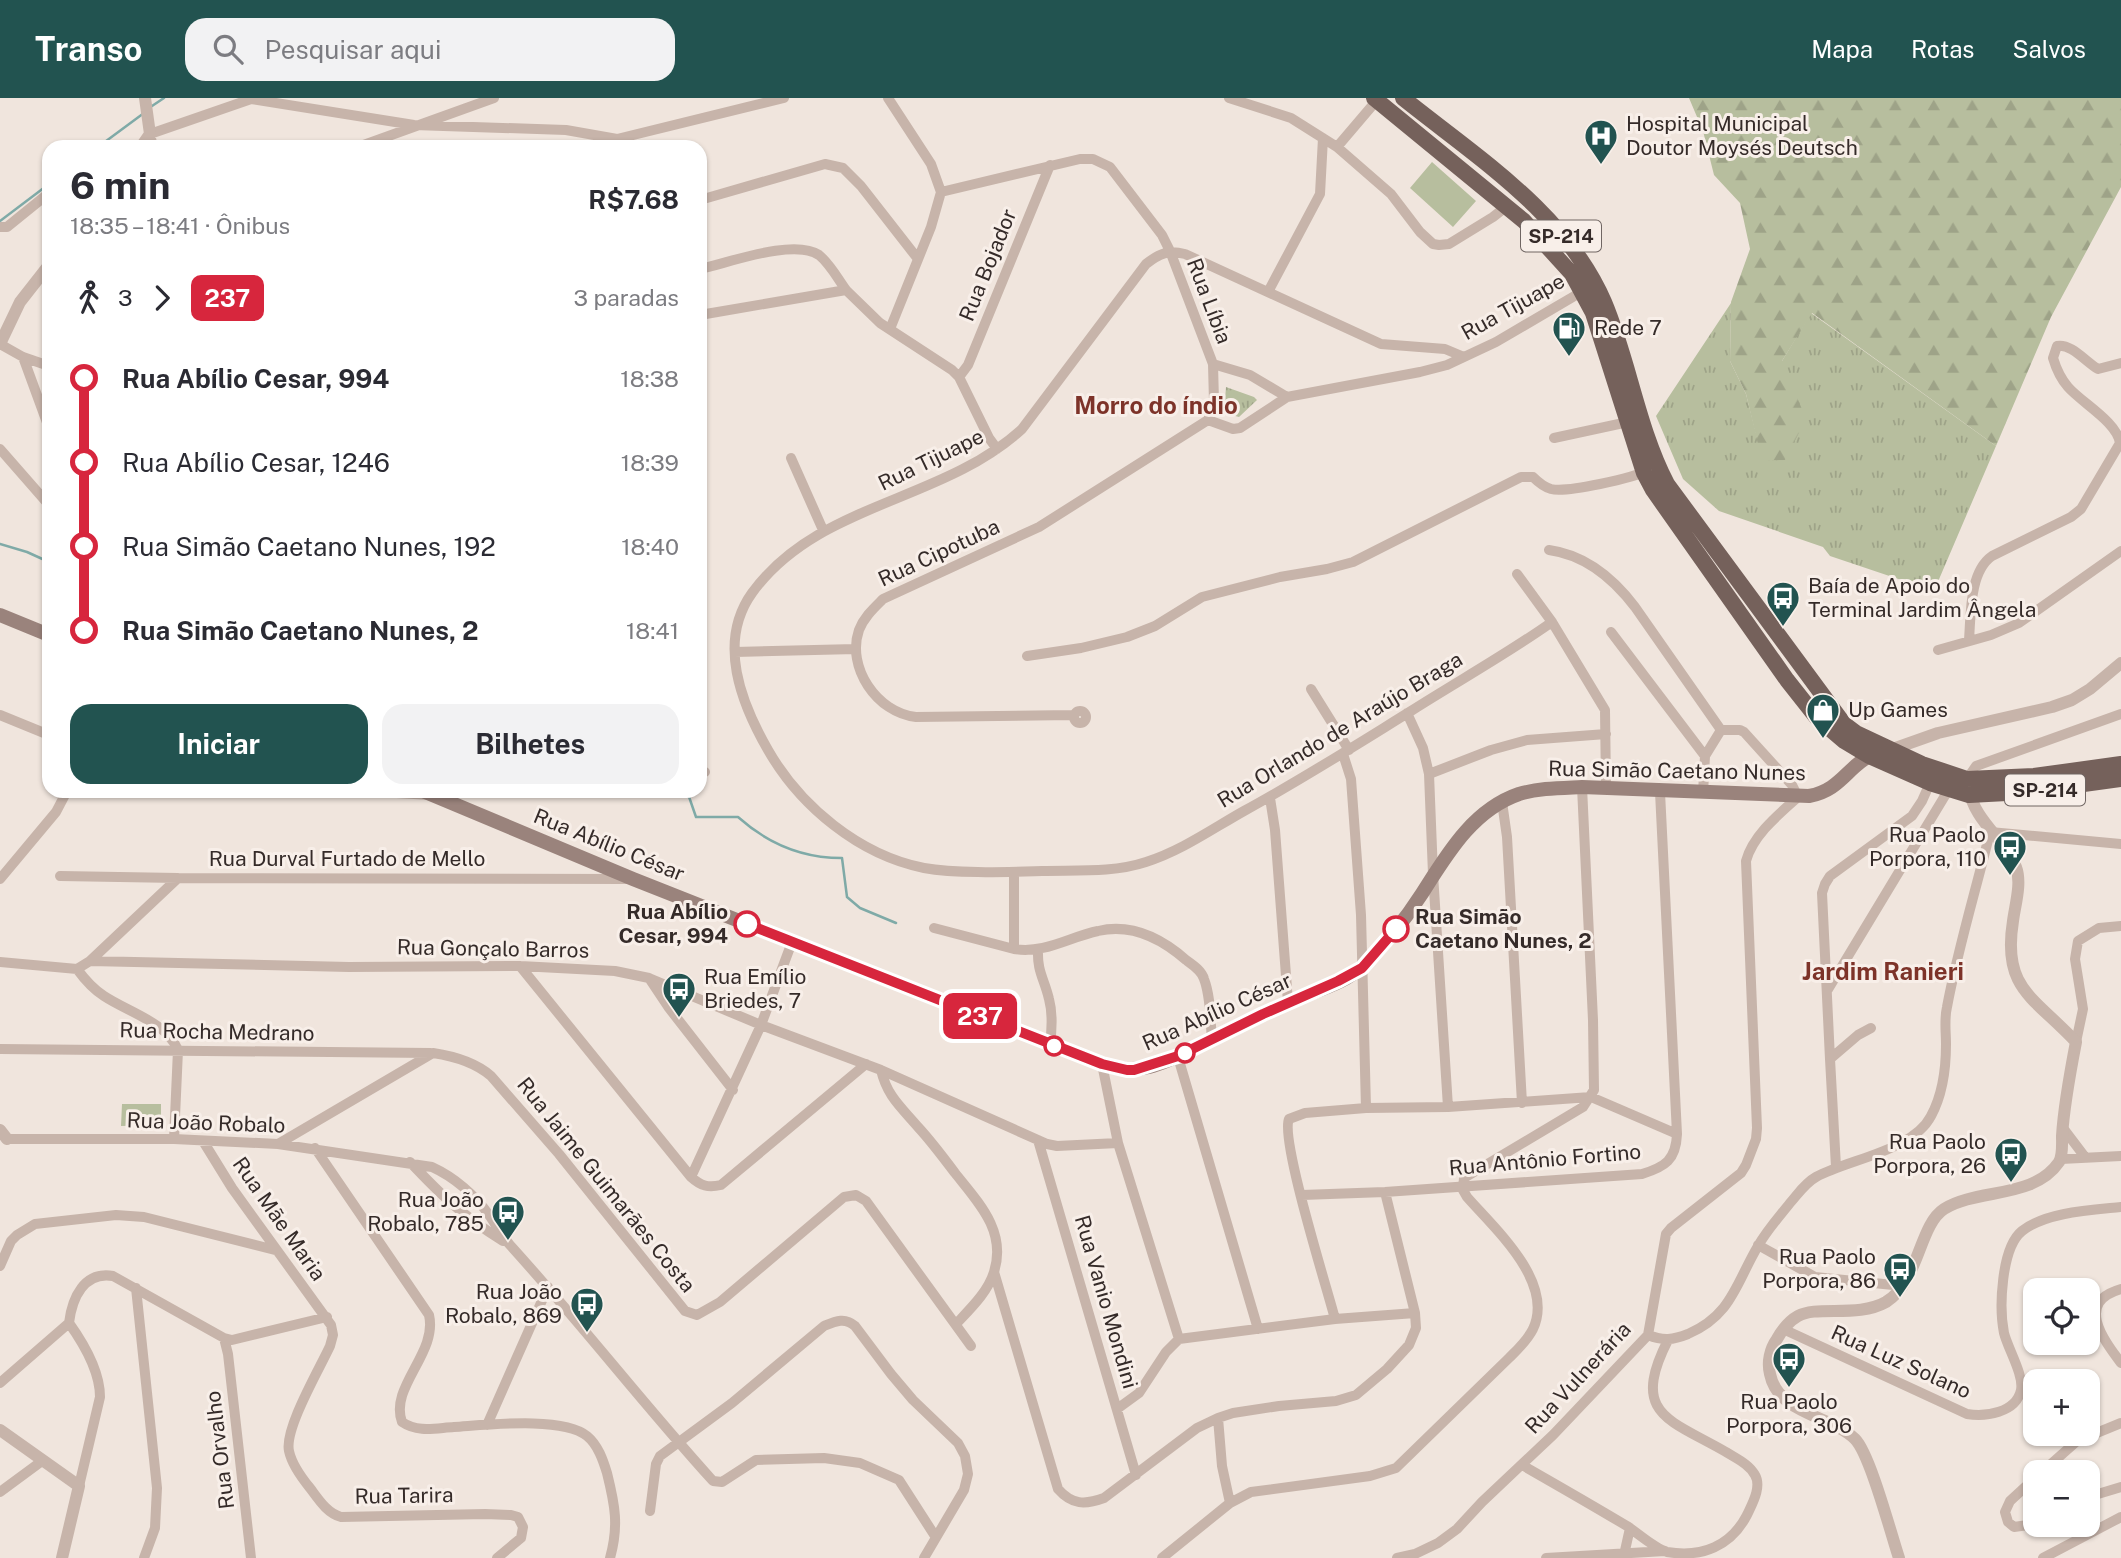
<!DOCTYPE html>
<html lang="pt">
<head>
<meta charset="utf-8">
<style>
  body { margin:0; font-family:"Public Sans",sans-serif; background:#f2f2f3; color:#2b2b33; height:100vh; display:flex; flex-direction:column; font-size:26px; white-space:nowrap }
  * { box-sizing:border-box; margin:0 }
  p { font-size:23px; color:#7c7c81 }
  .icon { flex:none; width:38px; height:38px; fill:none; stroke:currentColor; stroke-width:2; stroke-linecap:round; stroke-linejoin:round }
  .map { position:relative; flex:1; overflow:hidden }
  .sheet { position:absolute; left:42px; top:42px; width:665px; height:658px; display:flex; flex-direction:column; background:#fff; border-radius:21px; box-shadow:0 2px 5px #0004 }
  .sheet>* { flex:none }
  .badge { padding:0 14px; border-radius:10px; font-size:24px; line-height:46px }
  .tools { position:absolute; left:2023px; top:1180px; display:grid; gap:14px }
  .tools a { display:grid; place-items:center; width:77px; height:77px; border-radius:14px; background:#fff; box-shadow:0 2px 5px #0004; font-size:35px }
  .map>.badge { position:absolute; translate:-50% -50%; box-shadow:0 0 0 4px #fff }
  .legs { display:flex; align-items:center; gap:10px; height:77px; padding:0 28px; font-size:23px }
  .legs p { margin-inline-start:auto }
  .summary { display:flex; align-items:center; justify-content:space-between; height:119px; padding:0 28px }
  h1 { font-size:38px; font-weight:700; line-height:52px }
  .cta { display:flex; gap:14px; margin-top:auto; padding:14px 28px }
  .cta a { flex:1; height:80px; border-radius:21px; background:#225350; color:#fff; font-size:28px; font-weight:700; line-height:80px; text-align:center }
  .cta a+a { background:#f2f2f3; color:#2b2b33 }
  ul { padding:0 28px; list-style:none }
  li { display:flex; align-items:center; gap:24px; height:84px; font-size:26px }
  li i { display:grid; place-items:center; width:10px; height:100%; margin:0 9px; background:currentColor }
  li i::after { content:''; width:18px; height:18px; margin:-9px; border:5px solid; border-radius:50%; background:#fff }
  li p { margin-inline-start:auto }
  li:first-child i { background:linear-gradient(#0000 50%,currentColor 0) }
  li:last-child i { background:linear-gradient(currentColor 50%,#0000 0) }
  header { display:flex; align-items:center; gap:42px; box-sizing:border-box; height:98px; padding:0 35px; background:#225350; color:#fff }
  header strong { font-size:33px }
  nav { display:flex; gap:38px; margin-inline-start:auto; font-size:24px }
  .search { width:490px; height:63px; background:#f2f2f3; display:flex; align-items:center; gap:18px; box-sizing:border-box; padding:0 24px; border-radius:21px; color:#7c7c81; font-size:26px }
  .map>svg:first-child { display:block }
  .grass { fill:url(#grass-tufts) }
  .forest { fill:url(#forest-firs) }
  .garden { fill:#b7be9e }
  .lines { fill:none; stroke-linecap:round; stroke-linejoin:round }
  .stream { stroke:#7faaa7; stroke-width:2.5 }
  .minor { stroke:#c7b4aa; stroke-width:10 }
  .tertiary { stroke:#c7b4aa; stroke-width:12 }
  .secondary { stroke:#9a837c; stroke-width:14 }
  .primary { stroke:#75615b; stroke-width:16 }
  .line-1-casing { stroke:#fff; stroke-width:16 }
  .line-1 { stroke:#d7263d; stroke-width:10 }
  .stop-1-dot { fill:#fff; stroke:#d7263d; stroke-width:3.5 }
  .labels { text-anchor:middle; stroke-width:6; stroke-linejoin:round; paint-order:stroke }
  .shield { fill:#f8efe9; stroke:#706663; stroke-width:2 }
  .shield-label { font-size:19px; font-weight:bold; fill:#352b29 }
  .poi-label { font-size:21px; fill:#352b29; stroke:#f8efe9; text-anchor:start }
  .street-label { font-size:21px; fill:#352b29; stroke:#f8efe9 }
  .stop-label { font-size:21px; font-weight:bold; fill:#352b29; stroke:#f8efe9; text-anchor:end }
  .quarter-label { font-size:24px; font-weight:bold; fill:#7d3329; stroke:#f8efe9 }
</style>
</head>
<body>
<header>
<strong>Transo</strong>
<div class="search"><svg class="icon" aria-label="search" viewBox="0 0 24 24"><circle cx="10" cy="10" r="6"/><path d="M15 15l6 6"/></svg>Pesquisar aqui</div>
<nav><a>Mapa</a><a>Rotas</a><a>Salvos</a></nav>
</header>
<div class="map">
<svg width="2121" height="1460" viewBox="0 0 2121 1460">
  <defs>
    <pattern id="grass-tufts" width="24" height="20" patternUnits="userSpaceOnUse" patternTransform="scale(1.75)"><rect width="24" height="20" fill="#b7be9e"/><path d="M3 7l-1-3M5 7V3M7 7l1-3M15 17l-1-3M17 17v-4M19 17l1-3" fill="none" stroke="#9ea388"/></pattern>
    <pattern id="forest-firs" width="22" height="20" patternUnits="userSpaceOnUse" patternTransform="scale(1.75)"><rect width="22" height="20" fill="#b7be9e"/><path d="M5 1l3.5 6h-7zM16 11l3.5 6h-7z" fill="#9ea388"/></pattern>
  </defs>
  <rect width="100%" height="100%" fill="#f0e5dd"/>
  <path class="grass" d="M1731 205 1730 263 1746 296 1763 363 1782 263 1811 215 1996 348 1934 493 1830 458 1823 449 1719 413 1683 381 1656 318Z
    M1226 289 1254 299 1257 302 1239 319 1224 315Z"/>
  <path class="forest" d="M1689 0H2121V89L2051 219 1996 348 1812 215 1782 263 1806 321 1785 362 1762 363 1746 296 1730 263 1731 204 1750 151 1740 105 1714 77 1703 33Z"/>
  <path class="garden" d="M1432 64 1476 103 1453 129 1410 90Z
    M122 1006H161V1027L121 1028Z"/>
  <g class="lines">
    <path class="stream" d="M152 8 164 0
      M98 49 144 15
      M0 123 49 86
      M0 446 27 454 49 464
      M687 693 696 719H738C767 745 802 760 842 760L847 799 860 810 896 825"/>
    <path class="minor" d="M888 0 931 66 941 94 931 129 890 231
      M1229 0 1291 20 1337 49 1391 96 1420 134 1433 146 1439 147 1449 146 1493 119 1507 108
      M251 1 414 27 566 32 617 41
      M153 49 150 36 254 0
      M358 49 494 0
      M603 49 617 41 784 0
      M1337 49 1377 2
      M941 94 1080 61H1093L1110 69 1162 137 1170 153 1213 266 1214 304 1208 322 1039 429 883 501C874 510 864 519 859 532 846 569 877 615 916 619L1074 617
      M700 102 825 66 843 70 861 88 918 161
      M0 129H7L49 95
      M700 171C728 165 794 140 819 157 830 166 838 181 846 192
      M1268 194 1320 96 1323 40
      M700 217 846 192 880 225 952 272 959 279 989 340 997 351
      M0 246 23 259 49 268
      M23 259 49 330
      M1213 266 1250 277 1287 299 1420 274 1447 267 1464 259
      M959 279 968 267 1050 67
      M1208 322 1233 331 1240 330 1287 299
      M1554 340 1628 324
      M0 351 49 407
      M791 360 823 432
      M1549 452C1586 457 1613 480 1635 509L1721 632 1705 658
      M1517 476 1552 524 1605 612 1606 690
      M1552 524C1507 556 1458 583 1411 613 1356 647 1301 682 1244 713 1212 731 1181 753 1146 764 1113 775 1076 772 1042 773 1007 774 957 776 924 770 859 757 800 708 768 652 741 605 717 544 752 495 818 404 941 405 1022 331L1146 166C1160 155 1168 152 1185 156L1381 246 1445 251 1464 259 1496 244 1583 193
      M1611 534 1705 658 1703 695
      M1969 542C1971 517 1969 474 1992 458L2071 419 2081 411 2120 345C2117 324 2082 305 2068 289 2061 281 2056 270 2053 260L2057 248C2071 245 2086 264 2098 271L2121 265
      M1938 552 1991 537 2019 525 2121 453
      M735 554 856 551
      M1027 558 1081 550 1127 539 1155 528 1202 499 1280 479 1327 471 1353 464 1521 379H1533C1538 384 1544 389 1551 391 1567 395 1633 380 1649 372
      M1311 591 1349 652
      M1074 619a6 6 0 1 1 12 0a6 6 0 1 1-12 0Z
      M1407 615 1423 650 1429 676 1433 776 1448 1009
      M0 617 49 637
      M1343 656 1351 681 1361 817 1366 1010
      M700 671 705 674
      M1429 676 1491 652 1527 642 1606 636
      M1967 681 1976 668 2121 616
      M361 693 432 697
      M67 694 87 693
      M1270 700 1275 732 1288 904
      M1502 704 1507 739 1522 1005
      M1014 774V851C1045 856 1069 839 1098 833 1132 825 1161 840 1186 862 1193 867 1202 873 1204 881 1211 899 1210 922 1212 941
      M60 778 178 780 628 781
      M0 781 56 714 67 693
      M934 830 1014 851
      M1038 851C1037 874 1044 880 1049 901 1053 916 1052 931 1050 946
      M90 863 349 869 520 868 615 873 649 880 761 927 881 972 1047 1046 1057 1048 1118 1045
      M0 864 77 871 90 863 178 780
      M520 868 691 1079C701 1088 708 1090 721 1087L866 966
      M77 871C85 882 93 891 104 898 128 914 166 924 178 952L174 1041
      M649 880 669 910 733 992
      M1827 893 1949 691
      M2076 944 2083 911 2075 861 2078 843 2099 830 2121 828
      M0 951 431 955
      M1178 959 1258 1231
      M1830 961 1822 795 1825 786 1830 778 1912 718 1922 703 1930 685
      M1102 966 1118 1045 1179 1241
      M881 972C887 998 901 1009 918 1029 931 1043 943 1059 955 1075 978 1104 1007 1133 994 1174 988 1194 970 1211 956 1226
      M2063 1030 2085 1059
      M7 1041H174L278 1046 432 1069C454 1079 475 1097 489 1117 496 1127 502 1138 510 1147 580 1224 644 1307 713 1383L722 1384 756 1362 824 1360 860 1365 899 1382 935 1438
      M1038 1042 1136 1377
      M203 1043 232 1090 331 1227 333 1237 330 1248C320 1270 284 1331 289 1353 292 1367 301 1379 310 1390 319 1402 327 1415 341 1419L485 1416 511 1417 518 1419 523 1429 521 1440 497 1460
      M278 1046 433 955C453 958 475 964 491 978L559 1056 685 1213 697 1217 720 1204 844 1099 856 1097 866 1103 971 1248
      M315 1050 429 1217C438 1255 389 1289 402 1324 418 1335 436 1330 454 1329 486 1327 563 1318 587 1338 598 1347 603 1362 607 1375 615 1407 619 1428 610 1460
      M2061 1061 2121 1058
      M410 1064C442 1098 463 1118 503 1143
      M1836 1069 1830 961 1858 937 1871 930
      M691 1079 761 927 792 844
      M1302 1097 1385 1094 1642 1076C1665 1069 1676 1062 1677 1036L1660 694
      M1758 1147 1815 1179 1903 1188
      M0 1168 11 1143 17 1137 35 1126 116 1117 144 1119 275 1152
      M994 1174 1058 1391C1072 1407 1085 1407 1104 1400L1197 1330 1218 1320 1233 1315 1279 1308 1336 1303 1356 1297 1387 1271 1409 1247 1416 1230 1415 1215 1385 1094
      M136 1190 157 1390 155 1430 144 1460
      M2121 1191C2075 1204 2103 1241 2121 1265
      M1335 1221C1327 1190 1280 1041 1289 1021L1305 1015 1366 1010 1448 1009 1591 999 1677 1036
      M1783 1231 1967 1316C1985 1319 2016 1315 2021 1292 2024 1277 2008 1251 2004 1235 1999 1210 2001 1150 2022 1133 2046 1114 2092 1112 2121 1109
      M1648 1237C1663 1243 1673 1242 1688 1236 1732 1217 1736 1185 1758 1148 1767 1132 1779 1119 1790 1105 1798 1096 1805 1085 1816 1079 1849 1061 1913 1053 1931 1018 1943 996 1946 971 1946 946 1946 933 1944 922 1947 909 1958 850 1976 792 1990 734L2121 746
      M224 1240 228 1256 251 1460
      M0 1285 69 1225
      M1117 1311 1139 1295 1166 1254 1179 1241 1335 1221 1415 1215
      M1218 1320 1222 1368 1230 1405
      M487 1327 548 1189
      M1522 1367C1557 1387 1592 1407 1627 1428 1639 1436 1654 1450 1667 1454 1702 1460 1731 1448 1747 1417 1752 1406 1762 1389 1755 1377 1749 1366 1737 1361 1726 1354 1669 1321 1630 1317 1668 1242
      M2042 1374 2077 1343 2121 1325
      M2035 1380 2010 1403 2005 1414 2008 1424 2014 1429 2035 1426
      M79 1388 100 1299C100 1273 84 1246 69 1225 72 1200 84 1173 113 1178L224 1240 232 1242 327 1219
      M0 1394 42 1363
      M2088 1399 2121 1389
      M650 1413 656 1366 660 1358 732 1305 824 1228C836 1223 845 1219 855 1228L891 1276 913 1302 958 1345 965 1358 968 1376 964 1392 924 1460
      M1624 1457 1630 1430
      M1162 1460 1230 1405 1251 1394 1370 1378 1396 1370 1509 1260C1518 1251 1527 1243 1533 1231 1555 1184 1495 1131 1467 1099L1463 1092 1464 1080 1583 1009 1594 992 1593 922 1582 689
      M1397 1460 1415 1456 1438 1445 1457 1431 1482 1404 1553 1337 1648 1237 1666 1136 1671 1130 1741 1075 1746 1067 1756 1041 1757 1030 1746 763C1753 737 1779 716 1798 699L1792 687 1744 634 1740 632H1721
      M1546 1460 1665 1453
      M2043 1460 2121 1419"/>
    <path class="tertiary" d="M141 49 150 36 145 0
      M0 246 20 204 49 167
      M1890 652 1938 635 2052 609 2072 602 2090 591 2121 565
      M0 1032 7 1041
      M0 1332 79 1388 62 1460
      M1899 1460C1891 1436 1870 1356 1855 1341 1830 1317 1778 1316 1770 1276 1767 1264 1770 1251 1777 1241 1782 1232 1789 1223 1798 1218 1817 1207 1858 1220 1886 1204 1919 1184 1919 1127 1944 1111 1978 1090 2034 1101 2059 1064 2063 1057 2062 1046 2062 1038 2064 1006 2070 975 2076 944 2034 899 2002 891 2013 823 2015 807 2022 785 2016 769 2005 741 1974 723 1969 691"/>
    <path class="secondary" d="M0 517 49 537
      M423 693 633 781 1102 966C1119 971 1132 973 1149 969 1172 963 1191 951 1212 941 1237 928 1263 916 1289 904 1313 893 1345 886 1364 867 1385 846 1405 822 1421 797 1446 758 1472 712 1519 696 1539 690 1561 690 1582 689L1809 698C1843 692 1848 665 1877 655"/>
    <path class="primary" d="M1374 0 1524 123 1572 176 1593 215 1644 375 1653 392 1787 582 1817 620 1844 643 1869 658 1930 685 1969 697 2026 694 2121 681
      M1403 0C1475 58 1566 115 1604 204 1629 263 1637 328 1667 386L1844 626 1856 635 1922 666 1967 681 2034 678 2121 666"/>
  </g>
  <g class="lines">
    <defs>
      <path id="line-1" d="M747 826 1102 966 1127 972H1134L1178 958 1263 916 1338 883 1362 870 1396 831"/>
    </defs>
    <use href="#line-1" class="line-1-casing"/>
    <use href="#line-1" class="line-1"/>
  </g>
  <defs>
    <symbol id="hospital-pin" viewBox="-11 -11 22 30"><path d="M0 17L-7.5 6A9.5 9.5 0 1 1 7.5 6Z" fill="#225350" stroke="#f8efe9"/><path d="M-5-5h3v3.5h4V-5h3V5h-3V1.5h-4V5h-3Z" fill="#fff"/></symbol>
    <symbol id="fuel-pin" viewBox="-11 -11 22 30"><path d="M0 17L-7.5 6A9.5 9.5 0 1 1 7.5 6Z" fill="#225350" stroke="#f8efe9"/><path d="M-5.5-6h7V0h2V4h1.3V-2.5L3-4.5l.8-.8L6-3V5H2.5V1h-1V6h-7ZM-4.2-4.7v3.2H.2V-4.7Z" fill="#fff"/></symbol>
    <symbol id="bus-pin" viewBox="-11 -11 22 30"><path d="M0 17L-7.5 6A9.5 9.5 0 1 1 7.5 6Z" fill="#225350" stroke="#f8efe9"/><path d="M-5-6H5V4H4V6H2V4H-2V6H-4V4H-5ZM-3.5-4V0h7V-4ZM-3.5 1.2v1.5H-2V1.2ZM2 1.2v1.5H3.5V1.2Z" fill="#fff"/></symbol>
    <symbol id="shop-pin" viewBox="-11 -11 22 30"><path d="M0 17L-7.5 6A9.5 9.5 0 1 1 7.5 6Z" fill="#225350" stroke="#f8efe9"/><path d="M-5-2.5h2.3a2.7 3.5 0 0 1 5.4 0H5L5.5 6h-11ZM-1.5-2.5h3a1.5 2.3 0 0 0-3 0Z" fill="#fff"/></symbol>
  </defs>
  <g fill-rule="evenodd">
    <use href="#hospital-pin" x="1582" y="19" width="38" height="52"/>
    <use href="#fuel-pin" x="1550" y="211" width="38" height="52"/>
    <use href="#bus-pin" x="1764" y="481" width="38" height="52"/>
    <use href="#shop-pin" x="1804" y="593" width="38" height="52"/>
    <use href="#bus-pin" x="1991" y="730" width="38" height="52"/>
    <use href="#bus-pin" x="660" y="872" width="38" height="52"/>
    <use href="#bus-pin" x="1992" y="1037" width="38" height="52"/>
    <use href="#bus-pin" x="489" y="1095" width="38" height="52"/>
    <use href="#bus-pin" x="1881" y="1152" width="38" height="52"/>
    <use href="#bus-pin" x="568" y="1187" width="38" height="52"/>
    <use href="#bus-pin" x="1770" y="1242" width="38" height="52"/>
  </g>
  <g class="stop-1-dot">
    <circle cx="747" cy="826" r="12"/>
    <circle cx="1396" cy="831" r="12"/>
    <circle cx="1054" cy="948" r="9"/>
    <circle cx="1185" cy="955" r="9"/>
  </g>
  <g class="labels">
    <g class="shield">
      <rect x="1521" y="122.5" width="80" height="31" rx="5"/>
      <rect x="2005" y="676.5" width="80" height="31" rx="5"/>
    </g>
    <g class="shield-label">
      <text x="1561" y="145">SP-214</text>
      <text x="2045" y="699">SP-214</text>
    </g>
    <g class="poi-label">
      <text x="1626" y="33">Hospital Municipal<tspan x="1626" dy="24">Doutor Moysés Deutsch</tspan></text>
      <text x="1594" y="237">Rede 7</text>
      <text x="1808" y="495">Baía de Apoio do<tspan x="1808" dy="24">Terminal Jardim Ângela</tspan></text>
      <text x="1848" y="619">Up Games</text>
      <text x="1986" y="744" text-anchor="end">Rua Paolo<tspan x="1986" dy="24">Porpora, 110</tspan></text>
      <text x="704" y="886">Rua Emílio<tspan x="704" dy="24">Briedes, 7</tspan></text>
      <text x="1986" y="1051" text-anchor="end">Rua Paolo<tspan x="1986" dy="24">Porpora, 26</tspan></text>
      <text x="484" y="1109" text-anchor="end">Rua João<tspan x="484" dy="24">Robalo, 785</tspan></text>
      <text x="1876" y="1166" text-anchor="end">Rua Paolo<tspan x="1876" dy="24">Porpora, 86</tspan></text>
      <text x="562" y="1201" text-anchor="end">Rua João<tspan x="562" dy="24">Robalo, 869</tspan></text>
      <text x="1789" y="1311" text-anchor="middle">Rua Paolo<tspan x="1789" dy="24">Porpora, 306</tspan></text>
    </g>
    <g class="street-label">
      <text transform="translate(988 167) rotate(-68)" y="7">Rua Bojador</text>
      <text transform="translate(1209 203) rotate(69)" y="7">Rua Líbia</text>
      <text transform="translate(1513 209) rotate(-29)" y="7">Rua Tijuape</text>
      <text transform="translate(931 362) rotate(-26)" y="7">Rua Tijuape</text>
      <text transform="translate(939 455) rotate(-25)" y="7">Rua Cipotuba</text>
      <text transform="translate(1340 632) rotate(-31)" y="7">Rua Orlando de Araújo Braga</text>
      <text transform="translate(1677 673) rotate(1)" y="7">Rua Simão Caetano Nunes</text>
      <text transform="translate(609 747) rotate(22)" y="7">Rua Abílio César</text>
      <text x="347" y="768">Rua Durval Furtado de Mello</text>
      <text transform="translate(493 851) rotate(1)" y="7">Rua Gonçalo Barros</text>
      <text transform="translate(1217 914) rotate(-24)" y="7">Rua Abílio César</text>
      <text transform="translate(217 934) rotate(1)" y="7">Rua Rocha Medrano</text>
      <text transform="translate(206 1025) rotate(2)" y="7">Rua João Robalo</text>
      <text transform="translate(1545 1062) rotate(-5)" y="7">Rua Antônio Fortino</text>
      <text transform="translate(606 1087) rotate(51)" y="7">Rua Jaime Guimarães Costa</text>
      <text transform="translate(279 1121) rotate(55)" y="7">Rua Mãe Maria</text>
      <text transform="translate(1106 1204) rotate(74)" y="7">Rua Vanio Mondini</text>
      <text transform="translate(1901 1264) rotate(24)" y="7">Rua Luz Solano</text>
      <text transform="translate(1578 1280) rotate(-47)" y="7">Rua Vulnerária</text>
      <text transform="translate(220 1352) rotate(-97)" y="7">Rua Orvalho</text>
      <text transform="translate(404 1398) rotate(-1)" y="7">Rua Tarira</text>
    </g>
    <g class="stop-label">
      <text x="728" y="821">Rua Abílio<tspan x="728" dy="24">Cesar, 994</tspan></text>
      <text x="1415" y="826" text-anchor="start">Rua Simão<tspan x="1415" dy="24">Caetano Nunes, 2</tspan></text>
    </g>
    <g class="quarter-label">
      <text x="1156" y="316">Morro do índio</text>
      <text x="1883" y="882">Jardim Ranieri</text>
    </g>
  </g>
</svg>
<div class="tools">
<a><svg class="icon" aria-label="locate" viewBox="0 0 24 24"><circle cx="12" cy="12" r="6"/><path d="M12 2v4M12 18v4M2 12h4M18 12h4"/></svg></a>
<a>+</a>
<a>−</a>
</div>
<b class="badge" style="left:980px;top:918px;background:#d7263d;color:#fff">237</b>
<section class="sheet">
<div class="summary"><div><h1>6 min</h1><p>18:35 – 18:41 · Ônibus</p></div><b>R$7.68</b></div>
<div class="legs"><svg class="icon" aria-label="walk" viewBox="0 0 24 24"><circle cx="13" cy="4" r="2"/><path d="M13 8l-2 6 4 7M11 14l-3 7M7 12l3-4h3l4 4"/></svg>3<svg class="icon" aria-label="forward" viewBox="0 0 24 24"><path d="M9 5l7 7-7 7"/></svg><b class="badge" style="background:#d7263d;color:#fff">237</b><p>3 paradas</p></div>
<ul>
<li><i style="color:#d7263d"></i><b>Rua Abílio Cesar, 994</b><p>18:38</p></li>
<li><i style="color:#d7263d"></i><span>Rua Abílio Cesar, 1246</span><p>18:39</p></li>
<li><i style="color:#d7263d"></i><span>Rua Simão Caetano Nunes, 192</span><p>18:40</p></li>
<li><i style="color:#d7263d"></i><b>Rua Simão Caetano Nunes, 2</b><p>18:41</p></li>
</ul>
<div class="cta"><a>Iniciar</a><a>Bilhetes</a></div>
</section>
</div>
</body>
</html>
